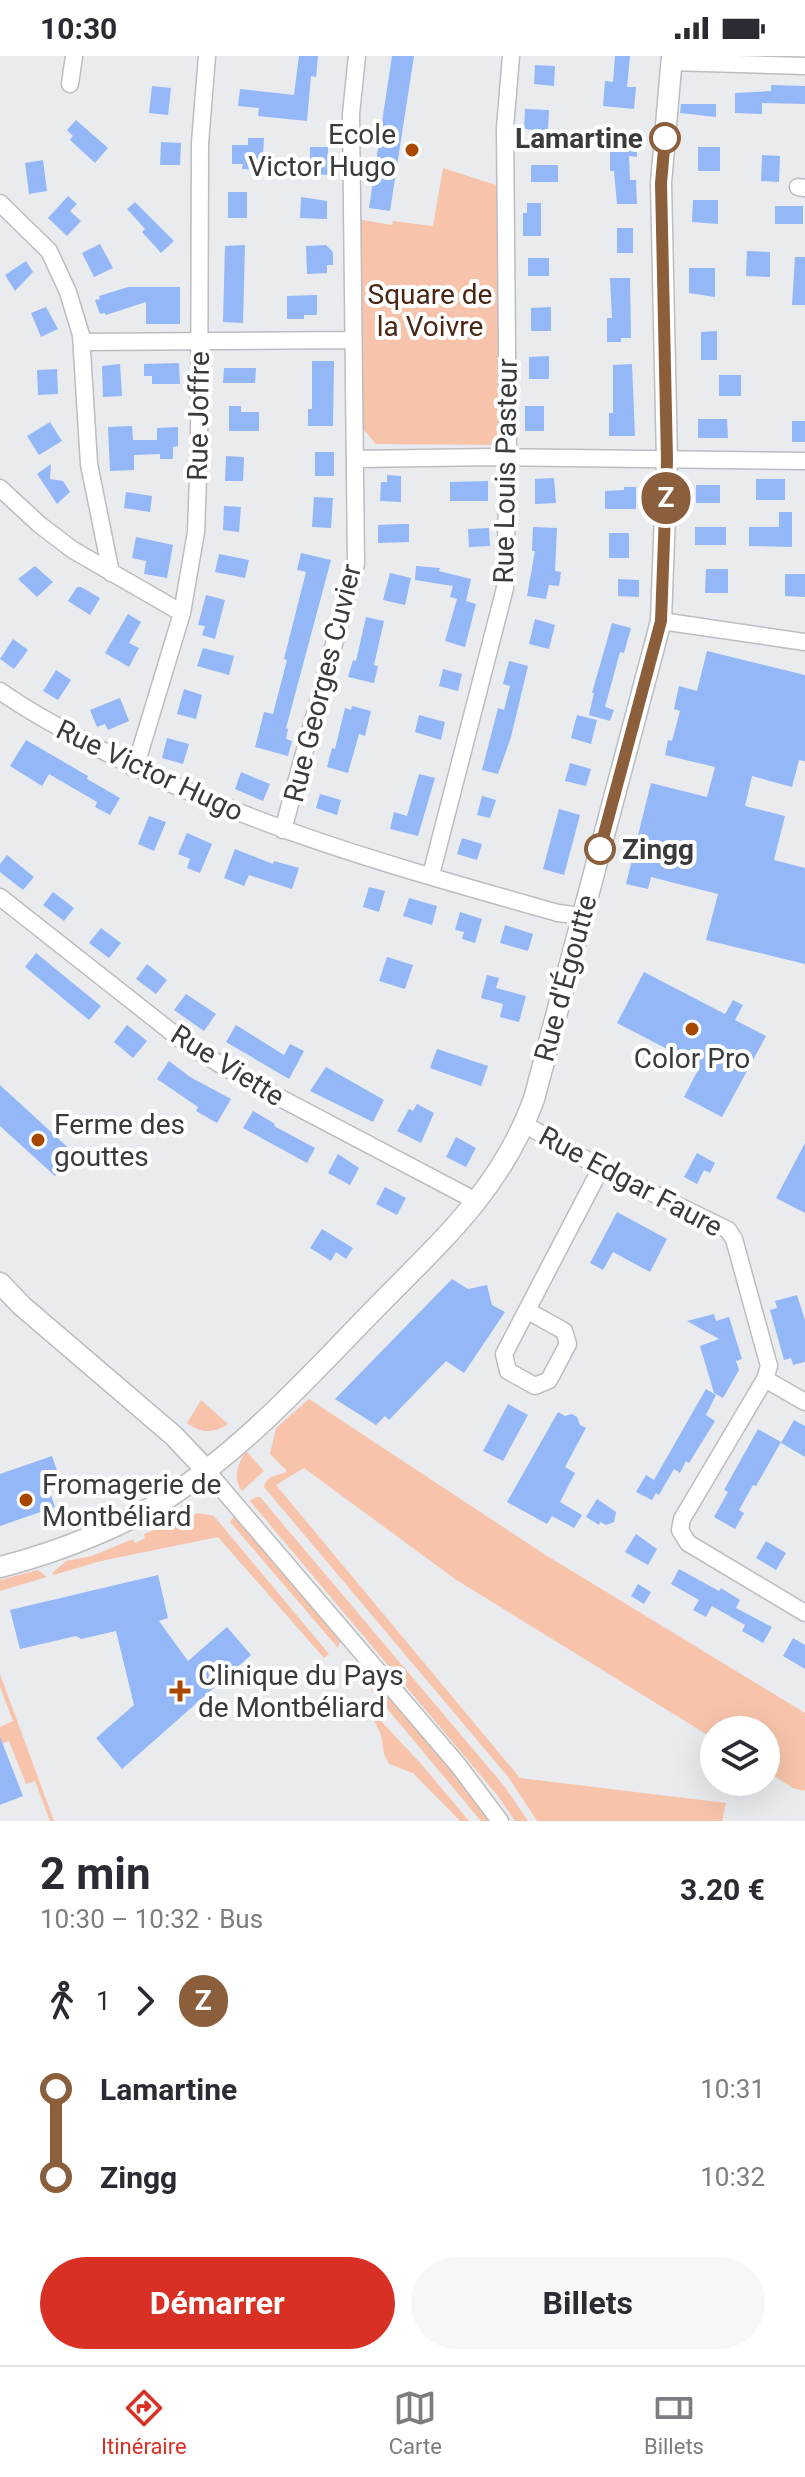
<!DOCTYPE html>
<html lang="fr">
<head>
<meta charset="utf-8">
<style>
  body { margin:0; font-family:Roboto,sans-serif; background:#f7f7f7; color:#2b2b33; height:100vh; display:flex; flex-direction:column; font-size:30px; white-space:nowrap }
  * { box-sizing:border-box; margin:0 }
  p { font-size:26px; color:#7c7c81 }
  .icon { flex:none; width:44px; height:44px; fill:none; stroke:currentColor; stroke-width:2; stroke-linecap:round; stroke-linejoin:round }
  .map { position:relative; height:1765px; overflow:hidden }
  .details { display:flex; flex-direction:column; background:#fff; flex:1 }
  .details>* { flex:none }
  .badge { padding:0 16px; border-radius:26px; font-size:28px; line-height:52px }
  .buttons { position:absolute; left:700px; top:1660px; display:grid; gap:16px }
  .buttons a { display:grid; place-items:center; width:80px; height:80px; border-radius:50%; background:#fff; box-shadow:0 8px 32px #0002; font-size:40px }
  .map>.badge { position:absolute; translate:-50% -50%; box-shadow:0 0 0 4px #fff }
  .legs { display:flex; align-items:center; gap:12px; height:88px; padding:0 40px; font-size:26px }
  .legs p { margin-inline-start:auto }
  .head { display:flex; align-items:center; justify-content:space-between; height:136px; padding:0 40px }
  h1 { font-size:44px; font-weight:700; line-height:60px }
  .cta { display:flex; gap:16px; margin-top:auto; padding:16px 40px }
  .cta a { flex:1; height:92px; border-radius:48px; background:#d93025; color:#fff; font-size:32px; font-weight:700; line-height:92px; text-align:center }
  .cta a+a { background:#f7f7f7; color:#2b2b33 }
  ul { padding:0 40px; list-style:none }
  li { display:flex; align-items:center; gap:28px; height:88px; font-size:30px }
  li i { display:grid; place-items:center; width:12px; height:100%; margin:0 10px; background:currentColor }
  li i::after { content:''; width:20px; height:20px; margin:-10px; border:6px solid; border-radius:50%; background:#fff }
  li p { margin-inline-start:auto }
  li:first-child i { background:linear-gradient(#0000 50%,currentColor 0) }
  li:last-child i { background:linear-gradient(currentColor 50%,#0000 0) }
  .status { display:flex; justify-content:space-between; align-items:center; height:56px; padding:0 40px; background:#fff; direction:ltr }
  .status svg { height:22px; fill:currentColor }
  .menu { display:flex; justify-content:space-around; align-items:center; height:112px; border-top:2px solid #e1e1e2; background:#fff; font-size:22px; color:#7c7c81 }
  .menu a { display:grid; justify-items:center; gap:4px }
  .menu .active { color:#d93025 }
  .map>svg:first-child { display:block }
  .green { fill:#f7c4ab }
  .building { fill:#94b7f8 }
  .lines { fill:none; stroke-linecap:round; stroke-linejoin:round }
  .minor-casing { stroke:#bbbdc0; stroke-width:19 }
  .major-casing { stroke:#bbbdc0; stroke-width:23 }
  .minor { stroke:#fff; stroke-width:16 }
  .major { stroke:#fff; stroke-width:20 }
  .line-1-casing { stroke:#fff; stroke-width:18 }
  .line-1 { stroke:#8b5e3c; stroke-width:12 }
  .stop-1-dot { fill:#fff; stroke:#8b5e3c; stroke-width:4 }
  .poi-dot { fill:#a84800; stroke:#fff; stroke-width:3 }
  .labels { text-anchor:middle; stroke-width:8; stroke-linejoin:round; paint-order:stroke }
  .poi-label { font-size:28px; fill:#3a3b3c; stroke:#fff; text-anchor:start }
  .stop-label { font-size:28px; font-weight:bold; fill:#3a3b3c; stroke:#fff; text-anchor:end }
  .park-label { font-size:28px; fill:#4b2613; stroke:#fff }
  .street-label { font-size:28px; fill:#3a3b3c; stroke:#fff }
</style>
</head>
<body>
<div class="status"><b>10:30</b><svg viewBox="0 0 49 12"><path d="M0 12V9h3v3zM5 12V6h3v6zM10 12V3h3v9zM15 12V0h3v12zM26 1h20v11H26zM47 4h2v5h-2z"/></svg></div>
<div class="map">
<svg width="805" height="1765" viewBox="0 0 805 1765">
  <rect width="100%" height="100%" fill="#e9ebee"/>
  <path class="green" d="M443 112 499 130 500 389 376 388 363 373 358 163 392 169 393 165 433 170Z
    M309 1343 544 1498 805 1657V1735L793 1732 766 1715V1674H714V1683L455 1523 304 1412 276 1429 520 1722 726 1747 722 1765H537L509 1722 264 1431C267 1418 278 1421 287 1415L270 1398 276 1372Z
    M201 1344 228 1368C214 1378 200 1377 187 1367Z
    M246 1395 264 1415 242 1435C232 1423 238 1407 246 1395Z
    M256 1441H260L505 1731 528 1765H515L498 1740 250 1445Z
    M198 1457 214 1460 329 1598 324 1602 218 1481 101 1505 54 1519 52 1517 66 1505 92 1500 133 1483 135 1487 145 1482 144 1478Z
    M236 1457 341 1583 338 1592 230 1466Z
    M38 1514 47 1521 0 1535V1524Z
    M359 1604 483 1749 494 1765H481L354 1613 353 1607Z
    M0 1618 54 1765H50L35 1725 26 1728 9 1685 0 1688V1671L13 1665 0 1631Z
    M368 1651 423 1710 469 1765H460L413 1717 389 1708 384 1698 381 1679Z"/>
  <path class="building" d="M299 0H318L316 21 311 20 307 65 258 60 259 52 238 50 240 33 294 39Z
    M392 0H414L390 155 369 152Z
    M615 0H630L627 31H636L634 53 603 50 605 25 613 26Z
    M535 9 555 10 554 30 534 28Z
    M771 29 805 30V48L762 47V58L735 57V37L771 35Z
    M152 30 171 32 168 59 149 57Z
    M681 48H716V61L680 57Z
    M525 53 549 54 548 75 524 73Z
    M76 64 108 92 95 107 70 84 73 80 67 74Z
    M618 76 637 77V101L629 100 630 124H636L637 148H617L614 115H610V90L618 91Z
    M248 82H264L262 114 242 113 243 108H232V89H248Z
    M161 86 181 87 180 109H160Z
    M310 91H328V119L302 117V103H310Z
    M698 91H720V115H698Z
    M762 99 780 100 779 126 761 125Z
    M43 104 47 135 29 138 25 107Z
    M531 109H558V126H531Z
    M228 136H247V162H228Z
    M68 140 77 148 70 155 81 165 67 180 48 162Z
    M301 141 327 145V163L300 162Z
    M693 144H718V168L692 166Z
    M135 146 174 185 161 197 142 176 145 173 127 153Z
    M527 147H541V180H523V157H527Z
    M775 150H803V168H775Z
    M617 172H633V197H617Z
    M100 188 113 212 94 221 82 197Z
    M245 189 243 267 223 266 225 190Z
    M326 189 333 196V209H327V217L307 218 306 190Z
    M747 195 770 196V221L746 220Z
    M795 201H805V249H792Z
    M528 202H549V220H528Z
    M26 205 33 216 15 235 5 219Z
    M689 212H715V241L689 237Z
    M610 222H630L631 282H621V286H607V262H612Z
    M128 231H180V268H146V246L106 259 105 257 100 258 95 244 100 243 99 240Z
    M317 239V259H304V263H287V240Z
    M46 251 58 273 41 281 31 257Z
    M551 251V275H531V252Z
    M717 275V304H701V276Z
    M549 300V323H529V301Z
    M312 305H334L333 370H308V353H312Z
    M179 307 180 328H152V320H144V308Z
    M120 308 122 340 103 341 102 310Z
    M632 308 635 380H609V357H613V309Z
    M224 312H256L255 327H223Z
    M57 313 58 338 38 339 37 314Z
    M719 319H741V340H719Z
    M229 350H241V356H259V375H229Z
    M525 350H544V375H525Z
    M698 363H727L728 382H698Z
    M792 365H805V386H792Z
    M50 366 62 385 39 399 27 380Z
    M132 370 133 384H157V372L178 371V390L173 391V403H160V398L134 399V414L110 415 108 371Z
    M315 396H334V420H315Z
    M226 400 244 401 243 425H225Z
    M51 408 50 423 63 425 70 436 57 448 37 418Z
    M387 419 401 420V446L380 445 381 426H387Z
    M554 422 556 447 535 448V423Z
    M756 423H785V444H756Z
    M488 425V445H450V426Z
    M696 429H720V447H696Z
    M624 431H636V453H605V435L624 434Z
    M126 436 152 440 150 456 124 452Z
    M314 441 333 442 331 472 312 471Z
    M224 450 241 451 239 476 223 474Z
    M779 456H792V491L749 490V471H779Z
    M400 468H409V486L378 487V469Z
    M533 471 557 472 555 515 561 516 559 530 549 529 546 543 527 540 535 495H532Z
    M695 471H726V489H695Z
    M489 472 490 490 469 491 468 473Z
    M609 477H629V502H609Z
    M136 481 173 489 167 522 144 518 146 505 132 502Z
    M301 497 331 504 286 672 288 673 286 683 292 685 288 700 255 691 264 656 273 658 287 604 284 603 306 516 297 514Z
    M219 498 249 504 245 522 215 516Z
    M35 510 53 526 37 541 18 523Z
    M416 510 440 512 439 515 471 523 466 545 476 548 465 591 445 585 457 543 450 541 453 530 415 524Z
    M706 513H728V537H705Z
    M390 517 411 522 405 549 383 544Z
    M785 518H805V541L785 540Z
    M618 523 639 524V541L618 540Z
    M77 531H81L100 542 90 559 68 545Z
    M206 539 225 544 215 583 202 579 205 570 198 569Z
    M128 558 141 566 129 587 139 592 129 611 105 597Z
    M366 561 384 565 374 609 378 610 374 627 348 621 353 604 356 605Z
    M535 563 555 569 549 593 529 588Z
    M612 567 631 572 624 597 620 596 605 651 614 654 610 665 589 659 594 637H592Z
    M13 583 28 594 14 613 0 603Z
    M203 592 234 600 229 619 197 610Z
    M707 595 805 619V705L799 704 792 731 752 720 745 750 785 760 774 804 805 812V908L706 884 718 838 651 821 648 833 626 828 651 727 707 741 715 711 665 699 668 684 672 685 680 655 674 653 679 630 697 635Z
    M509 605 528 610 511 681 498 718 482 714 498 652 504 654 510 630 503 628Z
    M443 613 462 618 458 635 439 630Z
    M56 614 71 624 58 644 43 635Z
    M184 633 202 639 196 663 177 658Z
    M120 642 129 665 108 674 105 668 97 671 90 654Z
    M352 650 371 655 365 680 359 678 348 717 327 711 332 692 335 693 345 652 351 654Z
    M419 659 445 666 441 684 415 676Z
    M577 659 597 664 591 688 571 682Z
    M167 682 189 688 183 708 162 702Z
    M26 684 88 720 87 723 120 742 110 759 95 751 97 746 49 718 42 730 10 710Z
    M570 707 591 713 586 730 565 725Z
    M241 716 270 728 263 745 235 733Z
    M419 718 435 722 418 780 390 773 394 756 407 760Z
    M320 738 341 744 337 759 316 752Z
    M482 740 496 744 490 762 477 759Z
    M559 753 580 759 564 819 543 813Z
    M149 760 166 766 154 795 138 788Z
    M187 777 212 788 200 817 187 812 190 803 178 798Z
    M462 782 482 788 477 804 457 798Z
    M235 793 273 808 274 805 299 812 292 833 249 819 244 830 224 822Z
    M7 799 34 821 23 834 0 816V808Z
    M369 831 385 835 379 856 363 851Z
    M53 836 74 852 64 865 43 849Z
    M409 842 437 850 432 869 403 860Z
    M460 856 482 863 475 887 462 883 464 876 455 874Z
    M505 869 533 878 528 895 500 887Z
    M101 872 121 887 109 902 89 887Z
    M36 897 101 950 89 964 25 911Z
    M387 901 413 909 405 933 379 925Z
    M147 908 167 924 156 938 136 923Z
    M644 916 725 958 733 944 743 949 735 964 766 980 722 1061 684 1041 700 1010 617 967Z
    M487 919 499 922 496 932 526 940 519 966 500 961 503 948 481 942Z
    M186 938 216 958 204 975 174 954Z
    M127 969 147 985 133 1002 114 986Z
    M236 969 284 999 290 988 304 995 289 1023 226 986Z
    M437 993 488 1010 481 1030 430 1012Z
    M169 1005 190 1021 231 1043 217 1067 196 1055 198 1051 157 1023Z
    M326 1011 384 1044 373 1066 310 1035Z
    M0 1029 75 1098 55 1120 0 1070Z
    M417 1048 434 1057 421 1087 397 1075 409 1053 413 1055Z
    M253 1055 275 1068 274 1070 315 1092 307 1107 243 1072Z
    M456 1081 476 1092 466 1111 446 1101Z
    M805 1087V1157L776 1142Z
    M697 1097 715 1107 710 1117 704 1114 697 1128 684 1121Z
    M338 1098 359 1112 350 1129 328 1117Z
    M385 1131 406 1142 397 1159 376 1148Z
    M617 1156 667 1183 650 1216 613 1196 603 1214 590 1207Z
    M322 1173 353 1192 346 1203 336 1196 331 1205 310 1192Z
    M452 1223 468 1233 487 1229 492 1249 505 1256 464 1317 446 1305 389 1364 385 1360 376 1369 335 1343Z
    M797 1239 805 1264V1306L793 1309 791 1302 784 1304 770 1254 777 1252 775 1245Z
    M714 1258 716 1265 729 1261 742 1303 736 1305 739 1314 723 1342 714 1337 700 1290 719 1283 687 1265Z
    M706 1333 716 1339 706 1359 715 1365 689 1407 686 1405 680 1417 674 1413 659 1439 656 1437 652 1444 636 1436 646 1419 654 1424Z
    M508 1348 528 1359 503 1405 483 1395Z
    M558 1356 565 1360 572 1358 577 1361 580 1369 586 1372 565 1411 575 1417 560 1446 582 1459 574 1472 552 1460 547 1468 507 1446Z
    M794 1364 805 1370V1401L781 1387Z
    M758 1373 781 1386 756 1430 753 1429 739 1454 744 1457 735 1473 714 1461 728 1436 724 1434Z
    M52 1400 62 1429 49 1433 55 1451 0 1470V1418Z
    M597 1443 616 1456 614 1466 606 1469 600 1466 599 1469 586 1461Z
    M636 1478 657 1493 648 1509 625 1496Z
    M766 1485 786 1497 776 1514 756 1502Z
    M679 1513 719 1535 721 1532 740 1544 736 1552 772 1571 763 1587 742 1575 745 1569 712 1550 706 1561 693 1554 699 1544 671 1528Z
    M158 1519 168 1562 159 1565 188 1605 227 1571 251 1599 122 1713 96 1682 134 1649 116 1575 81 1583 76 1580 20 1593 10 1554Z
    M638 1528 651 1536 644 1548 631 1540Z
    M793 1582 805 1589V1613L783 1600Z
    M0 1681 23 1740 0 1749Z"/>
  <g class="lines">
    <defs>
      <path id="minor" d="M671 6 805 10
        M70 28 74 0
        M798 131 805 132
        M0 147 49 195 68 236 81 279 89 408 111 517
        M82 286 352 284
        M355 403 494 401 805 405
        M0 432 40 469 73 494 182 557
        M661 565 805 586
        M0 635C30 656 62 673 94 690 241 769 399 812 558 857L582 860
        M132 711 139 699 182 557 196 476 199 394 200 87 207 0
        M283 774 356 508 351 58 357 0
        M429 820 432 815 505 532 508 401 505 72 511 0
        M0 841 188 989 248 1025 478 1146
        M524 1068 601 1112 728 1174 734 1183 769 1310 765 1323 682 1463 680 1474 688 1487 805 1557
        M528 1255 564 1275 568 1288 549 1324 535 1330 508 1315 504 1298 601 1112
        M765 1323 805 1346
        M206 1414 458 1709 500 1765"/>
      <path id="major" d="M0 1227 22 1250 174 1380 206 1414
        M0 1511C59 1496 128 1469 178 1435 248 1387 307 1323 366 1262 434 1191 499 1139 534 1043L661 565 667 404 661 127 672 0"/>
    </defs>
    <use href="#minor" class="minor-casing"/>
    <use href="#major" class="major-casing"/>
    <use href="#minor" class="minor"/>
    <use href="#major" class="major"/>
  </g>
  <g class="lines">
    <defs>
      <path id="line-1" d="M600 793 661 565 667 404 661 127 665 82"/>
    </defs>
    <use href="#line-1" class="line-1-casing"/>
    <use href="#line-1" class="line-1"/>
  </g>
  <g class="stop-1-dot">
    <circle cx="665" cy="82" r="14"/>
    <circle cx="600" cy="793" r="14"/>
  </g>
  <g class="poi-dot">
    <circle cx="412" cy="94" r="8"/>
    <circle cx="692" cy="973" r="8"/>
    <circle cx="38" cy="1084" r="8"/>
    <circle cx="26" cy="1444" r="8"/>
    <path d="M176 1623h8v8h8v8h-8v8h-8v-8h-8v-8h8z"/>
  </g>
  <g class="labels">
    <g class="poi-label">
      <text x="396" y="88" text-anchor="end">Ecole<tspan x="396" dy="32">Victor Hugo</tspan></text>
      <text x="692" y="1012" text-anchor="middle">Color Pro</text>
      <text x="54" y="1078">Ferme des<tspan x="54" dy="32">gouttes</tspan></text>
      <text x="42" y="1438">Fromagerie de<tspan x="42" dy="32">Montbéliard</tspan></text>
      <text x="198" y="1629">Clinique du Pays<tspan x="198" dy="32">de Montbéliard</tspan></text>
    </g>
    <g class="stop-label">
      <text x="643" y="92">Lamartine</text>
      <text x="622" y="803" text-anchor="start">Zingg</text>
    </g>
    <g class="park-label">
      <text x="430" y="248">Square de<tspan x="430" dy="32">la Voivre</tspan></text>
    </g>
    <g class="street-label">
      <text transform="translate(198 360) rotate(-89)" y="10">Rue Joffre</text>
      <text transform="translate(505 415) rotate(-89)" y="10">Rue Louis Pasteur</text>
      <text transform="translate(322 627) rotate(-76)" y="10">Rue Georges Cuvier</text>
      <text transform="translate(150 714) rotate(25)" y="10">Rue Victor Hugo</text>
      <text transform="translate(565 922) rotate(-75)" y="10">Rue d'Égoutte</text>
      <text transform="translate(228 1009) rotate(32)" y="10">Rue Viette</text>
      <text transform="translate(631 1125) rotate(28)" y="10">Rue Edgar Faure</text>
    </g>
  </g>
</svg>
<div class="buttons">
<a><svg class="icon" aria-label="layers" viewBox="0 0 24 24"><path d="M12 4l9 5-9 5-9-5zM3 14l9 5 9-5"/></svg></a>
</div>
<b class="badge" style="left:666px;top:442px;background:#8b5e3c;color:#fff">Z</b>
</div>
<section class="details">
<div class="head"><div><h1>2 min</h1><p>10:30 – 10:32 · Bus</p></div><b>3.20 €</b></div>
<div class="legs"><svg class="icon" aria-label="walk" viewBox="0 0 24 24"><circle cx="13" cy="4" r="2"/><path d="M13 8l-2 6 4 7M11 14l-3 7M7 12l3-4h3l4 4"/></svg>1<svg class="icon" aria-label="forward" viewBox="0 0 24 24"><path d="M9 5l7 7-7 7"/></svg><b class="badge" style="background:#8b5e3c;color:#fff">Z</b></div>
<ul>
<li><i style="color:#8b5e3c"></i><b>Lamartine</b><p>10:31</p></li>
<li><i style="color:#8b5e3c"></i><b>Zingg</b><p>10:32</p></li>
</ul>
<div class="cta"><a>Démarrer</a><a>Billets</a></div>
</section>
<nav class="menu">
<a class="active"><svg class="icon" aria-label="directions" viewBox="0 0 24 24"><path d="M12 3l9 9-9 9-9-9zM9 14v-3h6M13 9l2 2-2 2"/></svg>Itinéraire</a>
<a><svg class="icon" aria-label="map" viewBox="0 0 24 24"><path d="M3 6l6-2 6 2 6-2v14l-6 2-6-2-6 2zM9 4v14M15 6v14"/></svg>Carte</a>
<a><svg class="icon" aria-label="tickets" viewBox="0 0 24 24"><path d="M3 7h18v10H3zM15 7v10"/></svg>Billets</a>
</nav>
</body>
</html>
